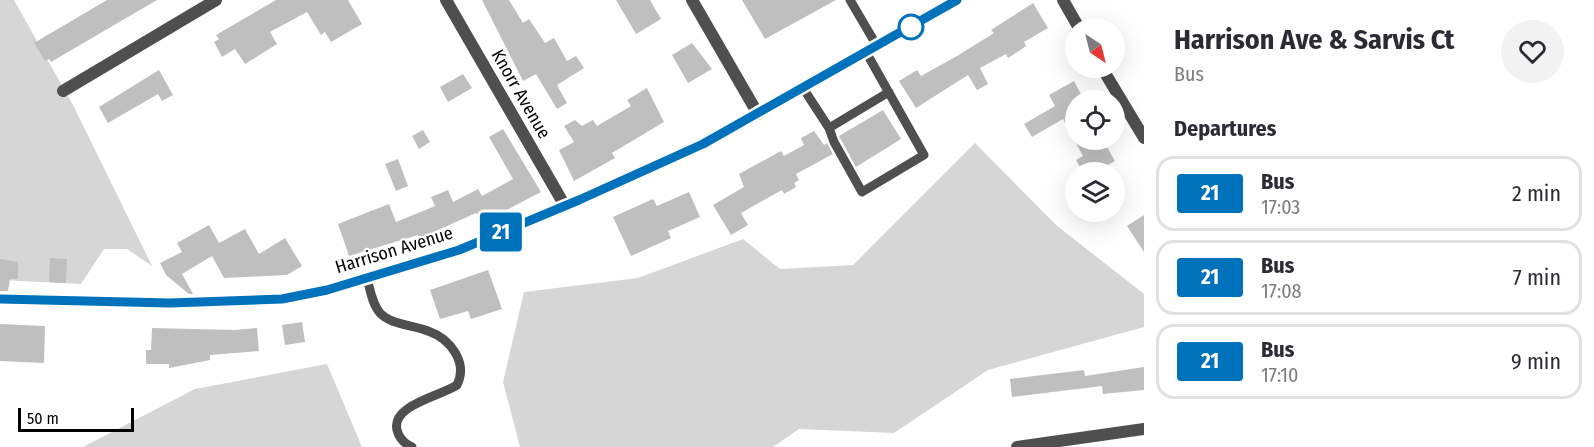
<!DOCTYPE html>
<html lang="en">
<head>
<meta charset="utf-8">
<style>
  body { margin:0; font-family:"Fira Sans Condensed",sans-serif; background:#f2f2f3; color:#2b2b33; height:100vh; display:flex; flex-direction:column; font-size:22px; white-space:nowrap }
  * { box-sizing:border-box; margin:0 }
  p { font-size:20px; color:#7c7c81 }
  .icon { flex:none; width:33px; height:33px; fill:none; stroke:currentColor; stroke-width:2; stroke-linecap:round; stroke-linejoin:round }
  .map { position:relative; flex:1; overflow:hidden }
  .details { display:flex; flex-direction:column; background:#fff; width:450px }
  .details>* { flex:none }
  .badge { padding:0 12px; border-radius:4px; font-size:21px; line-height:39px }
  .needle { width:39px; rotate:145deg }
  .fabs { position:absolute; left:1065px; top:18px; display:grid; gap:12px }
  .fabs a { display:grid; place-items:center; width:60px; height:60px; border-radius:50%; background:#fff; box-shadow:0 6px 24px #0002; font-size:30px }
  .scale { position:absolute; left:18px; bottom:15px; width:116px; box-sizing:border-box; padding-left:6px; border:3px solid #000; border-top:0; font-size:16px; line-height:21px; white-space:nowrap; color:#000; -webkit-text-stroke:4px #fff; paint-order:stroke }
  .map>.badge { position:absolute; translate:-50% -50%; box-shadow:0 0 0 3px #fff }
  h2 { padding:0 30px; font-size:22px; line-height:54px }
  .round { display:grid; place-items:center; flex:none; width:63px; height:63px; border-radius:32px; background:#f2f2f3 }
  .summary { display:flex; align-items:center; justify-content:space-between; height:102px; padding:0 30px }
  h1 { font-size:28px; font-weight:700; line-height:45px }
  ul { padding:0; list-style:none }
  li { display:flex; align-items:center; gap:18px; height:75px; margin:0 12px 9px; padding:0 18px; border:3px solid #e1e1e2; border-radius:18px }
  li div { flex:1 }
  li b { display:block; font-size:22px }
  li em { font-style:normal }
  li .badge { min-width:66px; font-weight:700; text-align:center }
  main { display:flex; flex:1; min-height:0 }
  .map>svg:first-child { display:block }
  .green { fill:#d6d6d6 }
  .building { fill:#bfbfbf }
  .lines { fill:none; stroke-linecap:round; stroke-linejoin:round }
  .service { stroke:#4f4f4f; stroke-width:9 }
  .minor { stroke:#4f4f4f; stroke-width:12 }
  .secondary { stroke:#1c1c1c; stroke-width:12 }
  .line-casing { stroke:#fff; stroke-width:14 }
  .line { stroke:#0072bc; stroke-width:9 }
  .stop-dot { fill:#fff; stroke:#0072bc; stroke-width:3 }
  .labels { text-anchor:middle; stroke-width:4.5; stroke-linejoin:round; paint-order:stroke }
  .street-label { font-size:18px; fill:#000; stroke:#fff }
</style>
</head>
<body>
<main>
<div class="map">
<svg width="1144" height="447" viewBox="0 0 1144 447">
  <rect width="100%" height="100%" fill="#fff"/>
  <path class="green" d="M0 0H14L74 107 152 266 127 249H104L81 284 0 280Z
    M975 143 1056 225 1144 294V327L988 370 894 433 799 429 773 447H520L503 382 524 292 638 278 743 239 780 269 853 265Z
    M327 364 362 447H83L195 389Z"/>
  <path class="building" d="M107 0H157L51 62 49 59 45 61 34 43Z
    M276 0H348L362 24 331 42 325 32 321 35 307 12 270 32 277 44 245 64 235 49 222 57 214 42 219 39 216 35Z
    M482 0H509L523 23 529 19 545 43 554 38 567 61 576 56 584 68 557 85 567 103 557 109 536 74 523 81Z
    M616 0H650L661 19 636 34Z
    M742 0H836L765 39Z
    M1033 3 1048 28 1024 42 1026 46 1016 53 1008 58 1006 54 980 68 988 84 977 90 968 75 916 108 899 81 917 70 921 76 957 56 994 33 991 30Z
    M692 43 712 69 688 83 672 55Z
    M159 70 173 95 162 101 158 94 108 123 99 107Z
    M463 74 472 88 448 102 440 87Z
    M1074 81 1084 100H1076V140H1103L1115 161 1095 172H1083L1076 160 1083 156 1063 119 1032 137 1024 124 1055 106 1049 95Z
    M647 88 664 122 612 153 615 158 574 181 559 150 574 142 564 126 575 120 582 126 593 120 597 126 631 106 627 100Z
    M883 110 901 139 856 167 839 136Z
    M503 129 541 192 482 223 476 213 420 238 418 235 349 256 338 224 389 204 396 222 435 206 431 197 448 190 453 202 478 189 482 196 513 179 489 137Z
    M423 130 430 142 419 149 412 136Z
    M814 131 824 145 827 143 833 154 796 174 799 180 794 183 796 187 784 194 782 190 741 213 748 225 731 235 713 205 744 187 739 174 781 151 784 156 804 145 801 138Z
    M398 159 408 186 396 191 385 164Z
    M689 192 700 217 668 231 671 238 631 256 613 217 653 199 657 206Z
    M1144 215V252L1127 226Z
    M209 225 219 243 245 229 259 254 285 238 302 266 287 275 224 278 212 256 182 274 193 294H189L166 275 160 263 182 252 177 243Z
    M50 258 67 259 66 283 49 282Z
    M0 259 18 262V279H10L8 291H0Z
    M488 270 502 309 471 319 468 311 440 319 430 290Z
    M302 322 305 342 285 345 282 325Z
    M0 324 45 326 44 363 0 361Z
    M152 328 235 330 257 328 259 351 210 355V360L169 368V364H146V350H151Z
    M1144 367V390L1103 394 1102 386 1012 397 1010 379 1084 370 1085 376Z"/>
  <g class="lines">
    <path class="service" d="M850 0 877 46
      M803 88 829 128 889 92
      M829 128 834 142 862 192 924 155 866 52
      M367 278C370 289 372 304 380 313 391 325 414 325 428 331 451 339 468 363 457 385 441 396 391 405 397 430 399 438 405 444 412 447"/>
    <path class="minor" d="M446 0 565 206
      M692 0 758 114
      M1063 0 1079 28
      M1102 68 1144 138
      M63 91 216 0
      M1017 447 1144 429"/>
    <path class="secondary" d="M0 299 170 303 282 299 327 290 459 250 579 200 703 144 957 0"/>
  </g>
  <g class="lines">
    <defs>
      <path id="line" d="M0 299 170 303 282 299 327 290 459 250 579 200 703 144 957 0"/>
    </defs>
    <use href="#line" class="line-casing"/>
    <use href="#line" class="line"/>
  </g>
  <circle class="stop-dot" cx="911" cy="27" r="12"/>
  <g class="labels">
    <g class="street-label">
      <text transform="translate(521 94) rotate(60)" y="6">Knorr Avenue</text>
      <text transform="translate(394 250) rotate(-17)" y="6">Harrison Avenue</text>
    </g>
  </g>
</svg>
<div class="fabs">
<a><svg class="needle" viewBox="-14 -14 28 28"><path d="M0-13l5 13h-10z" fill="#e53935"/><path d="M0 13l5-13h-10z" fill="#7c7c81"/></svg></a>
<a><svg class="icon" aria-label="locate" viewBox="0 0 24 24"><circle cx="12" cy="12" r="6"/><path d="M12 2v4M12 18v4M2 12h4M18 12h4"/></svg></a>
<a><svg class="icon" aria-label="layers" viewBox="0 0 24 24"><path d="M12 4l9 5-9 5-9-5zM3 14l9 5 9-5"/></svg></a>
</div>
<div class="scale">50 m</div>
<b class="badge" style="left:501px;top:232px;background:#0072bc;color:#fff">21</b>
</div>
<section class="details">
<div class="summary"><div><h1>Harrison Ave &amp; Sarvis Ct</h1><p>Bus</p></div><a class="round"><svg class="icon" aria-label="heart" viewBox="0 0 24 24"><path d="M12 20l-8-8c-3-5 5-10 8-4 3-6 11-1 8 4z"/></svg></a></div>
<h2>Departures</h2>
<ul>
<li><span class="badge" style="background:#0072bc;color:#fff">21</span><div><b>Bus</b><p>17:03</p></div><em>2 min</em></li>
<li><span class="badge" style="background:#0072bc;color:#fff">21</span><div><b>Bus</b><p>17:08</p></div><em>7 min</em></li>
<li><span class="badge" style="background:#0072bc;color:#fff">21</span><div><b>Bus</b><p>17:10</p></div><em>9 min</em></li>
</ul>
</section>
</main>
</body>
</html>
